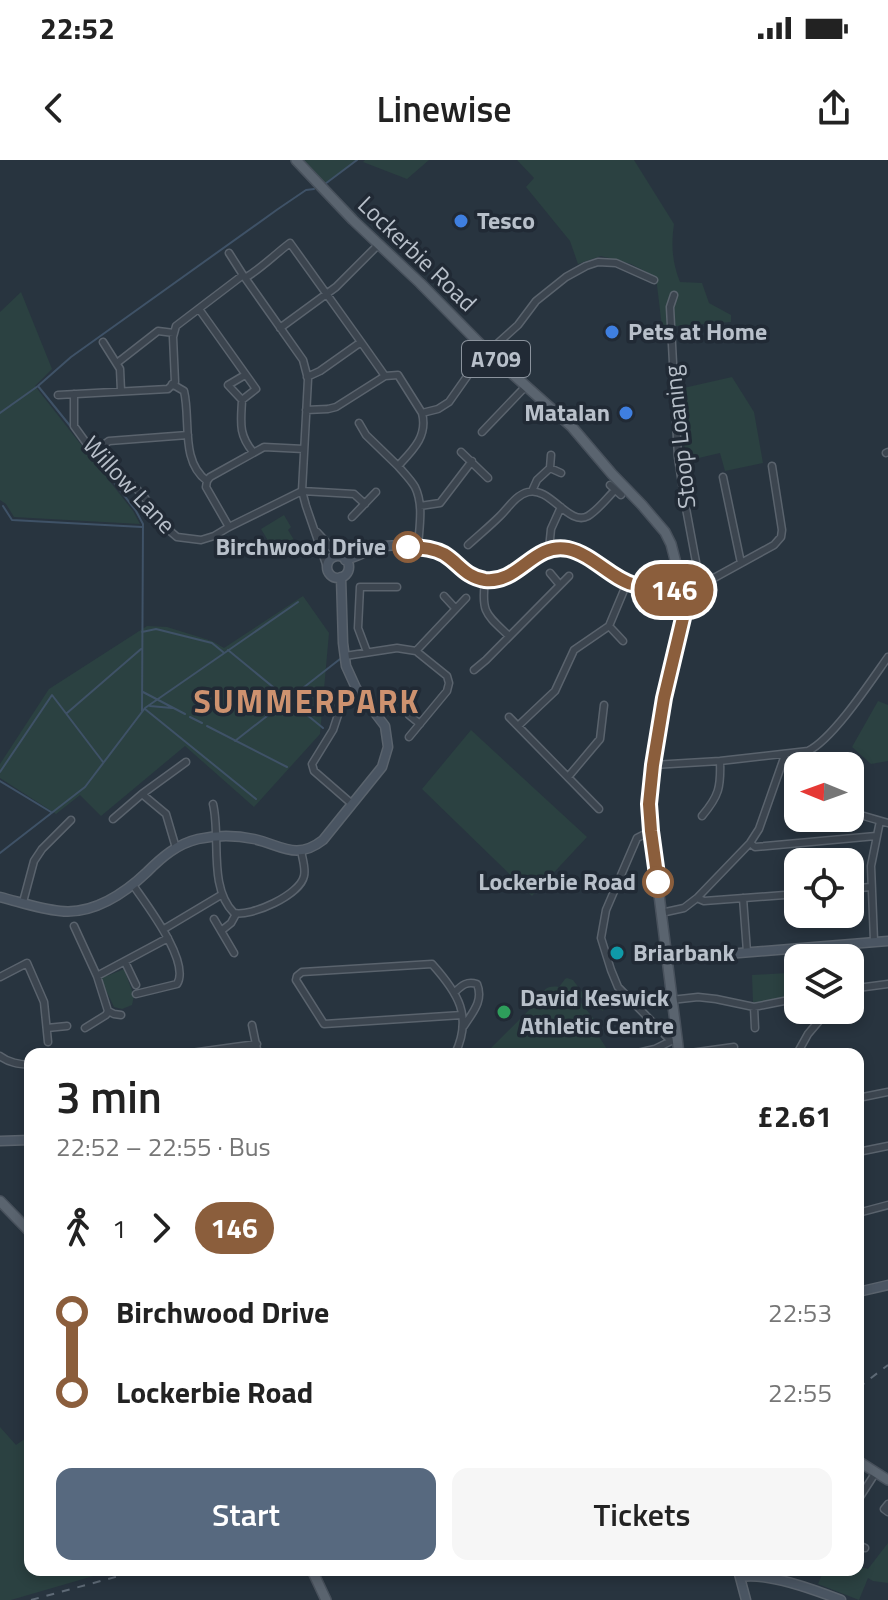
<!DOCTYPE html>
<html lang="en">
<head>
<meta charset="utf-8">
<style>
  body { margin:0; font-family:"Titillium Web",sans-serif; background:#f6f6f6; color:#222; height:100vh; display:flex; flex-direction:column; font-size:30px; white-space:nowrap }
  * { box-sizing:border-box; margin:0 }
  p { font-size:26px; color:#767676 }
  .icon { flex:none; width:44px; height:44px; fill:none; stroke:currentColor; stroke-width:2; stroke-linecap:round; stroke-linejoin:round }
  .map { position:relative; flex:1; overflow:hidden }
  .sheet { position:absolute; left:24px; top:888px; width:840px; height:528px; display:flex; flex-direction:column; background:#fff; border-radius:16px; box-shadow:0 4px 12px #0003 }
  .sheet>* { flex:none }
  .badge { padding:0 16px; border-radius:26px; font-size:28px; line-height:52px }
  .needle { width:52px; rotate:271deg }
  .controls { position:absolute; left:784px; top:592px; display:grid; gap:16px }
  .controls a { display:grid; place-items:center; width:80px; height:80px; border-radius:16px; background:#fff; box-shadow:0 4px 12px #0003; font-size:40px }
  .map>.badge { position:absolute; translate:-50% -50%; box-shadow:0 0 0 4px #fff }
  .legs { display:flex; align-items:center; gap:12px; height:88px; padding:0 32px; font-size:26px }
  .legs p { margin-inline-start:auto }
  .headline { display:flex; align-items:center; justify-content:space-between; height:136px; padding:0 32px }
  h1 { font-size:44px; font-weight:600; line-height:60px }
  .button { display:flex; gap:16px; margin-top:auto; padding:16px 32px }
  .button a { flex:1; height:92px; border-radius:16px; background:#57697f; color:#fff; font-size:32px; font-weight:600; line-height:92px; text-align:center }
  .button a+a { background:#f6f6f6; color:#222 }
  ul { padding:0 32px; list-style:none }
  li { display:flex; align-items:center; gap:28px; height:80px; font-size:30px }
  li i { display:grid; place-items:center; width:12px; height:100%; margin:0 10px; background:currentColor }
  li i::after { content:''; width:20px; height:20px; margin:-10px; border:6px solid; border-radius:50%; background:#fff }
  li p { margin-inline-start:auto }
  li:first-child i { background:linear-gradient(#0000 50%,currentColor 0) }
  li:last-child i { background:linear-gradient(currentColor 50%,#0000 0) }
  .status { display:flex; justify-content:space-between; align-items:center; height:56px; padding:0 40px; background:#fff; direction:ltr }
  .status svg { height:22px; fill:currentColor }
  header { display:flex; justify-content:space-between; align-items:center; height:104px; padding:0 32px; background:#fff; font-size:36px; font-weight:600 }
  .map>svg:first-child { display:block }
  .green { fill:#2b4141 }
  .lines { fill:none; stroke-linecap:round; stroke-linejoin:round }
  .stream { stroke:#3f5267; stroke-width:2 }
  .street-casing { stroke:#5a636d; stroke-width:9 }
  .secondary-casing { stroke:#5a636d; stroke-width:11 }
  .primary-casing { stroke:#48515c; stroke-width:12 }
  .street { stroke:#3c454f; stroke-width:6 }
  .secondary { stroke:#4a5562; stroke-width:8 }
  .primary { stroke:#5a646f; stroke-width:9 }
  .rail { stroke:#5e6a76; stroke-width:2; stroke-dasharray:8 8; stroke-linecap:butt }
  .line-1-casing { stroke:#fff; stroke-width:18 }
  .line-1 { stroke:#8b5e3c; stroke-width:12 }
  .shop-dot { fill:#3f7fe0; stroke:#212a35; stroke-width:3 }
  .stop-1-dot { fill:#fff; stroke:#8b5e3c; stroke-width:4 }
  .culture-dot { fill:#0f9aa8; stroke:#212a35; stroke-width:3 }
  .leisure-dot { fill:#2e9e5b; stroke:#212a35; stroke-width:3 }
  .labels { text-anchor:middle; stroke-width:7; stroke-linejoin:round; paint-order:stroke }
  .shield { fill:#212a35; stroke:#8b939d; stroke-width:2 }
  .shield-label { font-size:22px; font-weight:bold; fill:#b8c0ca }
  .poi-label { font-size:24px; font-weight:bold; fill:#b8c0ca; stroke:#212a35; text-anchor:start }
  .street-label { font-size:24px; fill:#b8c0ca; stroke:#212a35 }
  .stop-label { font-size:24px; font-weight:bold; fill:#b8c0ca; stroke:#212a35; text-anchor:end }
  .district-label { font-size:32px; font-weight:bold; letter-spacing:2px; fill:#ce926f; stroke:#212a35 }
</style>
</head>
<body>
<div class="status"><b>22:52</b><svg viewBox="0 0 49 12"><path d="M0 12V9h3v3zM5 12V6h3v6zM10 12V3h3v9zM15 12V0h3v12zM26 1h20v11H26zM47 4h2v5h-2z"/></svg></div>
<header><svg class="icon" aria-label="back" viewBox="0 0 24 24"><path d="M15 5l-7 7 7 7"/></svg>Linewise<svg class="icon" aria-label="share" viewBox="0 0 24 24"><path d="M12 15V3M7 8l5-5 5 5M5 13v7h14v-7"/></svg></header>
<div class="map">
<svg width="888" height="1440" viewBox="0 0 888 1440">
  <rect width="100%" height="100%" fill="#28343f"/>
  <path class="green" d="M301 0H357L324 25Z
    M365 0H429L407 19 363 2Z
    M517 0H634L674 64C671 85 672 102 680 122L702 123 709 143 731 155V162L662 167 656 117 631 104 601 96 578 104 570 81 526 27 534 18Z
    M21 132 52 209 35 226 133 351 140 364 14 357 6 344 0 340V152Z
    M732 217 754 252 763 303 725 311 720 293 686 301 679 229Z
    M284 355 291 367 288 370 297 385 278 397 261 369Z
    M303 436 329 473 320 574 254 647 185 586 101 656 80 635 56 654 0 618V604L49 529 147 466 167 467 212 481 224 488Z
    M878 541 888 545V601L871 604 852 587Z
    M471 570 587 677 532 736 422 629Z
    M124 809 134 836 132 845 122 849 114 847 101 820 104 815 107 816Z
    M788 813V836L767 842 753 843 752 815Z
    M567 818 573 820 585 836 604 848 603 851 580 837 578 839 600 867 598 875 610 894H485L534 845 542 843C540 830 547 825 559 827L565 819Z
    M0 1267 16 1285 26 1278H30V1410H114L11 1440H0Z
    M888 1383V1423L873 1421 868 1418 859 1440 818 1424 824 1410H858V1406L868 1409Z"/>
  <g class="lines">
    <path class="stream" d="M325 24 357 0
      M38 226 71 267
      M0 253 38 226 71 197 278 49 306 30 314 29
      M88 288 136 351 143 364 142 551
      M3 346 12 360 142 367
      M142 472 156 469 212 483 223 492
      M228 490 323 568
      M143 532 185 554
      M150 546 172 548
      M145 549 256 639
      M67 553 141 489
      M190 557 202 563
      M207 566 287 607
      M235 581 340 499
      M0 612 52 535 103 602
      M0 621 51 652
      M0 693 85 627 145 548 298 442"/>
    <defs>
      <path id="street" d="M229 93 243 115 303 200 308 219 302 331 306 346 327 407
        M245 118C262 108 274 95 290 83L361 182 320 211 307 217
        M674 135 670 147 678 297 685 343 699 418
        M199 149 256 229 242 240C241 262 238 274 253 292
        M280 168 336 127 379 84
        M103 182 120 209 121 231
        M361 182 385 216
        M488 192 518 165 536 141 566 117 586 106 598 102 616 103 654 120
        M117 203 158 171 174 173
        M172 224 184 231C191 260 180 301 207 321L206 327 229 367
        M74 234V266L87 284 143 335 163 365 177 377 201 380 214 376 229 367 302 331 354 334 365 344
        M58 235 168 229 175 222 173 177 176 166 243 115
        M242 240 228 225 245 215
        M306 250 328 249 336 247 385 216 398 215 422 253C428 276 413 290 398 306 404 313 411 320 415 327 424 345 419 368 418 387
        M422 253 438 249 449 242 480 198
        M359 263 366 275 398 306
        M482 272 525 227
        M95 291 109 281 188 275
        M461 292 488 318
        M886 293 888 292
        M550 308 551 295
        M723 317 741 403
        M207 321 210 317 264 287 304 289
        M610 325 621 335
        M532 331 537 320 550 308 561 313
        M420 346 440 343 472 301
        M352 357 376 332
        M317 372 339 396
        M468 385C479 375 490 366 500 356 509 347 516 335 528 332 550 326 569 367 588 356 598 350 607 338 615 330
        M549 389 551 369 561 347
        M550 413 560 425
        M684 415 699 418H714L774 385 781 377 782 370 772 306
        M485 420C481 453 486 454 509 476
        M444 436 455 448
        M609 466 623 481
        M416 491 466 438
        M367 492 358 468 360 427H397
        M345 496 397 488 416 491 447 516 449 523 447 531 409 577
        M474 510 486 500 569 416
        M339 552 333 570 312 604 314 611 352 644
        M409 555 420 564
        M509 557 599 649
        M518 566 555 531 574 490 609 466 627 423
        M653 605 720 601 808 591C833 579 871 521 888 497
        M568 617 600 579 604 545
        M142 634 186 602
        M213 644C221 677 208 727 234 753 251 757 300 735 304 716 306 708 302 698 301 690
        M850 652 888 663
        M702 656C719 636 721 627 720 601
        M113 659 142 634 166 654 176 688
        M651 671 637 678 606 750 601 778 611 810 618 827 671 881H677
        M750 683 755 687 876 676
        M133 725C146 744 191 802 177 824L136 834
        M850 729 870 727
        M697 738 750 683 759 669 785 595
        M743 738 747 792
        M23 742 34 701 42 689 71 660
        M661 753 684 748 697 738 704 741 798 734
        M214 759 234 793
        M74 766 97 816 108 851 106 855 85 868
        M164 769 221 735
        M221 771 231 763 236 754
        M874 781 871 706 880 661
        M125 802 136 825
        M97 816 168 778
        M0 817 27 803 44 842 48 882
        M850 829 888 824
        M455 832C462 825 467 821 477 824 484 841 472 853 464 866
        M671 840 698 837 716 839 754 847 789 840H798
        M754 847 755 868
        M108 851 114 854 121 855
        M252 865 258 894
        M47 868 67 866
        M184 894 257 884
        M455 894C473 856 458 833 432 804L302 812 297 816 296 820 324 864 462 855
        M633 894 655 889 671 881
        M683 894 734 887
        M798 894V892L808 874 819 861 811 850
        M0 896C9 903 19 904 30 905
        M858 938 888 932
        M858 992 888 986
        M858 1053 888 1045
        M858 1340 876 1312
        M888 1344 884 1349 888 1352
        M858 1385 865 1388"/>
      <path id="secondary" d="M327 407a11 11 0 1 1 22 0a11 11 0 1 1-22 0Z
        M345 400C357 397 368 390 380 387 396 383 432 386 446 396 459 406 469 419 487 420 517 421 525 393 552 389 585 383 601 415 628 423 642 428 654 423 670 428
        M657 424 667 417
        M0 737C20 742 40 749 60 751 93 755 125 733 147 712 162 697 177 684 198 679 216 675 236 675 254 679 281 685 296 701 323 680L382 607 388 587 385 566 356 528 346 506 343 483 341 417
        M666 799 888 781
        M0 981 30 980
        M858 1132 888 1125
        M738 1410 746 1440
        M740 1417C767 1412 815 1430 841 1440"/>
      <path id="primary" d="M296 0 353 60 420 123 488 192 572 267 612 314 642 345 665 372 671 384 678 411
        M666 421a10 10 0 1 1 20 0a10 10 0 1 1-20 0Z
        M679 894 651 671C649 626 655 581 665 537 670 511 682 485 683 458 684 448 682 438 683 428
        M0 1041 30 1072
        M858 1301 888 1320
        M312 1410 326 1440"/>
    </defs>
    <use href="#street" class="street-casing"/>
    <use href="#secondary" class="secondary-casing"/>
    <use href="#primary" class="primary-casing"/>
    <use href="#street" class="street"/>
    <use href="#secondary" class="secondary"/>
    <use href="#primary" class="primary"/>
    <path class="rail" d="M858 1228 888 1205
      M31 1440 141 1410"/>
  </g>
  <g class="lines">
    <defs>
      <path id="line-1" d="M408 387C419 387 433 388 444 394 459 403 465 417 485 420 519 424 533 382 568 389 604 397 627 445 667 417V423L671 429 678 430 683 428 681 441 683 458 664 538 653 605 649 644 651 671 658 722"/>
    </defs>
    <use href="#line-1" class="line-1-casing"/>
    <use href="#line-1" class="line-1"/>
  </g>
  <g class="shop-dot">
    <circle cx="461" cy="61" r="8"/>
    <circle cx="612" cy="172" r="8"/>
    <circle cx="626" cy="253" r="8"/>
  </g>
  <g class="stop-1-dot">
    <circle cx="408" cy="387" r="14"/>
    <circle cx="658" cy="722" r="14"/>
  </g>
  <circle class="culture-dot" cx="617" cy="793" r="8"/>
  <circle class="leisure-dot" cx="504" cy="852" r="8"/>
  <g class="labels">
    <rect class="shield" x="462" y="181" width="68" height="36" rx="6"/>
    <g class="shield-label">
      <text x="496" y="207">A709</text>
    </g>
    <g class="poi-label">
      <text x="477" y="69">Tesco</text>
      <text x="628" y="180">Pets at Home</text>
      <text x="610" y="261" text-anchor="end">Matalan</text>
      <text x="633" y="801">Briarbank</text>
      <text x="520" y="846">David Keswick<tspan x="520" dy="28">Athletic Centre</tspan></text>
    </g>
    <g class="street-label">
      <text transform="translate(417 94) rotate(44)" y="8">Lockerbie Road</text>
      <text transform="translate(680 277) rotate(-96)" y="8">Stoop Loaning</text>
      <text transform="translate(129 325) rotate(47)" y="8">Willow Lane</text>
    </g>
    <g class="stop-label">
      <text x="386" y="395">Birchwood Drive</text>
      <text x="636" y="730">Lockerbie Road</text>
    </g>
    <g class="district-label">
      <text x="307" y="553">SUMMERPARK</text>
    </g>
  </g>
</svg>
<div class="controls">
<a><svg class="needle" viewBox="-14 -14 28 28"><path d="M0-13l5 13h-10z" fill="#e53935"/><path d="M0 13l5-13h-10z" fill="#767676"/></svg></a>
<a><svg class="icon" aria-label="locate" viewBox="0 0 24 24"><circle cx="12" cy="12" r="6"/><path d="M12 2v4M12 18v4M2 12h4M18 12h4"/></svg></a>
<a><svg class="icon" aria-label="layers" viewBox="0 0 24 24"><path d="M12 4l9 5-9 5-9-5zM3 14l9 5 9-5"/></svg></a>
</div>
<b class="badge" style="left:674px;top:430px;background:#8b5e3c;color:#fff">146</b>
<section class="sheet">
<div class="headline"><div><h1>3 min</h1><p>22:52 – 22:55 · Bus</p></div><b>£2.61</b></div>
<div class="legs"><svg class="icon" aria-label="walk" viewBox="0 0 24 24"><circle cx="13" cy="4" r="2"/><path d="M13 8l-2 6 4 7M11 14l-3 7M7 12l3-4h3l4 4"/></svg>1<svg class="icon" aria-label="forward" viewBox="0 0 24 24"><path d="M9 5l7 7-7 7"/></svg><b class="badge" style="background:#8b5e3c;color:#fff">146</b></div>
<ul>
<li><i style="color:#8b5e3c"></i><b>Birchwood Drive</b><p>22:53</p></li>
<li><i style="color:#8b5e3c"></i><b>Lockerbie Road</b><p>22:55</p></li>
</ul>
<div class="button"><a>Start</a><a>Tickets</a></div>
</section>
</div>
</body>
</html>
